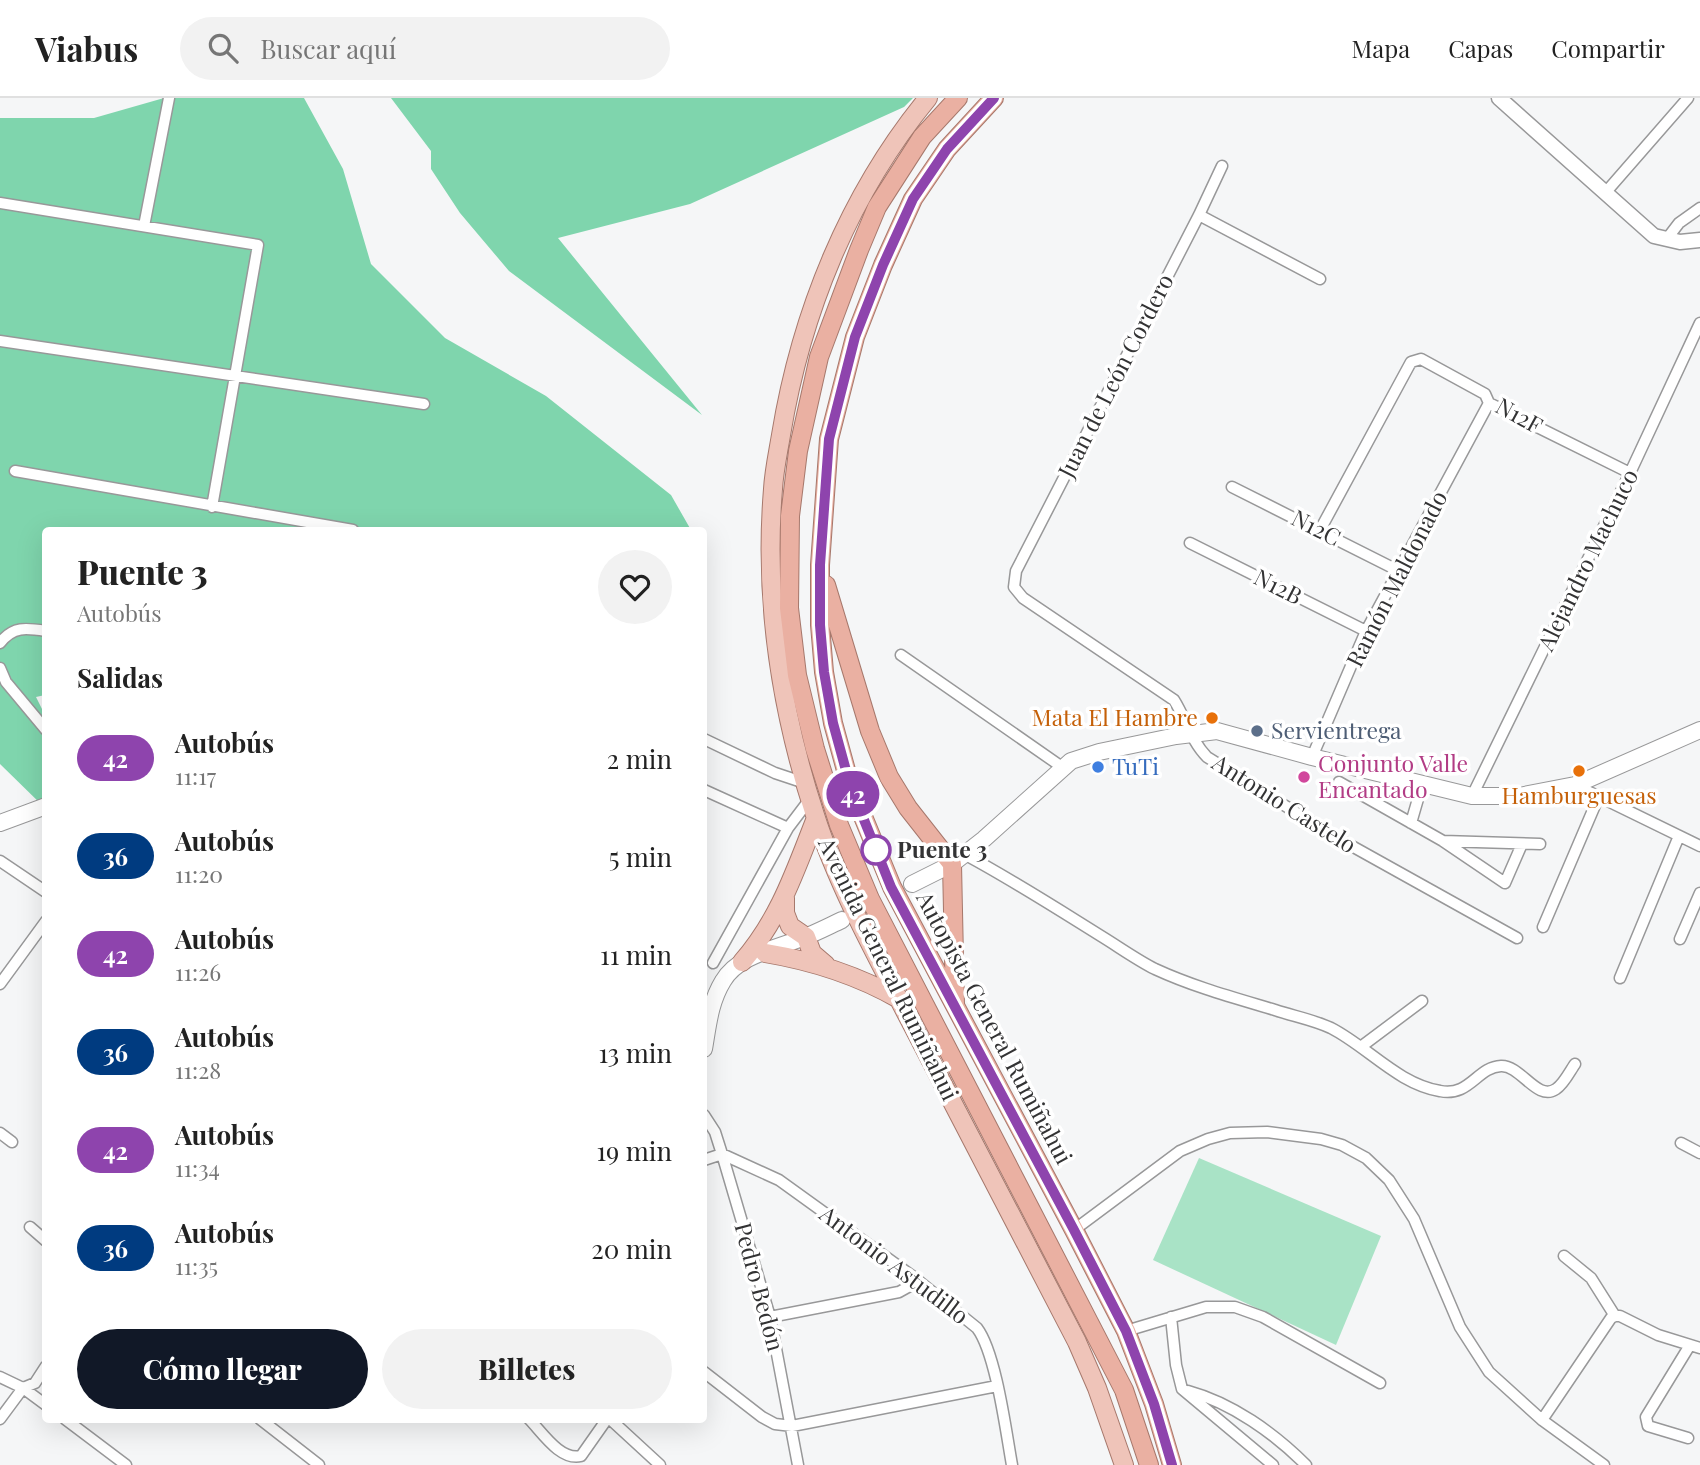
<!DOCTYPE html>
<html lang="es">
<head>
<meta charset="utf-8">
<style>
  body { margin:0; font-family:"Playfair Display",serif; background:#f2f2f2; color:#222; height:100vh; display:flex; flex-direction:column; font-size:26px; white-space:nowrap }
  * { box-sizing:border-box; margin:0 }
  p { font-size:23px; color:#767676 }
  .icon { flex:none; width:38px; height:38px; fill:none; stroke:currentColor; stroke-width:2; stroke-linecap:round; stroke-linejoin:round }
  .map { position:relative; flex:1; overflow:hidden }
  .drawer { position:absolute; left:42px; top:429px; width:665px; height:896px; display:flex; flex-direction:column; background:#fff; border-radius:7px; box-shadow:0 7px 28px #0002 }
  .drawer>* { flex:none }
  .badge { padding:0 14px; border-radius:23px; font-size:24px; line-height:46px }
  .map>.badge { position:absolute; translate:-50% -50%; box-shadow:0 0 0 4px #fff }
  h2 { padding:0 35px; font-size:26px; line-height:63px }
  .round { display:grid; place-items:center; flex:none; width:74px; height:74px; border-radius:37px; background:#f2f2f2 }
  .headline { display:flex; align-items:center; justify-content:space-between; height:119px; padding:0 35px }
  h1 { font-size:33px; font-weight:800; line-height:52px }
  .button { display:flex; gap:14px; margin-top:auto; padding:14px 35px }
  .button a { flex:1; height:80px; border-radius:42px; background:#111827; color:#fff; font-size:28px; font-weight:800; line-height:80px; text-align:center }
  .button a+a { background:#f2f2f2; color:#222 }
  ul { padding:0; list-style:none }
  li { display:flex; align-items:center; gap:21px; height:98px; padding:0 35px }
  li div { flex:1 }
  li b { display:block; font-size:26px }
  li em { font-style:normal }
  li .badge { min-width:77px; font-weight:700; text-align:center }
  header { display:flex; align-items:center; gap:42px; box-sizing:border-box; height:98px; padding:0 35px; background:#fff; border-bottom:2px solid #e0e0e0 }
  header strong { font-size:33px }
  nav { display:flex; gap:38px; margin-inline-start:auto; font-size:24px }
  .search { width:490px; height:63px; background:#f2f2f2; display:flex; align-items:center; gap:18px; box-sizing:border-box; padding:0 24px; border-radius:38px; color:#767676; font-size:26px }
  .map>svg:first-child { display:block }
  .green { fill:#a9e3c6 }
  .forest { fill:#7fd5ad }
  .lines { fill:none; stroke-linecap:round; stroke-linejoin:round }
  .secondary-tunnel { stroke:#cecfd0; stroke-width:16; stroke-dasharray:16 8; stroke-linecap:butt }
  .minor-casing { stroke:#989899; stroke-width:13 }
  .tertiary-casing { stroke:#989899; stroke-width:17 }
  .secondary-casing { stroke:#989899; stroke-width:18 }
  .primary-casing { stroke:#a6786c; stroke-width:20 }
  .trunk-casing { stroke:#a6786c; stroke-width:20 }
  .minor { stroke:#fff; stroke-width:10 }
  .tertiary { stroke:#fff; stroke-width:14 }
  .secondary { stroke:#fff; stroke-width:16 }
  .primary { stroke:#efc4b9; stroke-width:18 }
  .trunk { stroke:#eab0a2; stroke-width:18 }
  .line-casing { stroke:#fff; stroke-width:16 }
  .line { stroke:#8e44ad; stroke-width:10 }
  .food-dot { fill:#e8710a; stroke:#fff; stroke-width:2.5 }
  .service-dot { fill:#5c6f8a; stroke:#fff; stroke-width:2.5 }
  .shop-dot { fill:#3f7fe0; stroke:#fff; stroke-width:2.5 }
  .hotel-dot { fill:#d1479c; stroke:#fff; stroke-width:2.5 }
  .stop-dot { fill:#fff; stroke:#8e44ad; stroke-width:3.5 }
  .labels { text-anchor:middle; stroke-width:7; stroke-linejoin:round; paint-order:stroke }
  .street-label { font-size:23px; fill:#333334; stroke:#fff }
  .food-label { font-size:23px; fill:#c56008; stroke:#fff; text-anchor:end }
  .service-label { font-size:23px; fill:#4e5e75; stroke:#fff; text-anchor:start }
  .hotel-label { font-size:23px; fill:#b23c85; stroke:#fff; text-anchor:start }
  .shop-label { font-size:23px; fill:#366cbe; stroke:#fff; text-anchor:start }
  .stop-label { font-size:23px; font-weight:bold; fill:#333334; stroke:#fff; text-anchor:start }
</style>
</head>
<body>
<header>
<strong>Viabus</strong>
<div class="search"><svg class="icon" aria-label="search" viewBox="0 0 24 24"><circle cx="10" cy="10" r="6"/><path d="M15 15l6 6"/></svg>Buscar aquí</div>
<nav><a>Mapa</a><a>Capas</a><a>Compartir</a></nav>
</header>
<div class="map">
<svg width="1700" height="1367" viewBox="0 0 1700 1367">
  <rect width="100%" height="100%" fill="#f5f6f7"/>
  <path class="green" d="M1199 1060 1381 1138 1336 1247 1153 1162Z"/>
  <path class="forest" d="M164 0H304L343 71 371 166 445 240 546 298 671 397 691 432H46L45 597 36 599 45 617V710L0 666V20H94Z
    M391 0H913L904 9 690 106 558 140 702 317 509 173 460 115 431 71V53Z"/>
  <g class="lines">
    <path class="secondary-tunnel" d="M844 820 912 786"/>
    <defs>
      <path id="minor" d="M1222 68 1199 117 1016 473 1014 489 1023 500 1174 602C1186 621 1191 643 1207 659L1332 737 1517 840
        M1606 94 1688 0
        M0 105 258 147 212 409
        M1199 117 1320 181
        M144 128 169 0
        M1666 142 1679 125 1700 110
        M0 243 424 306
        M15 373 353 432
        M1232 389 1399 473
        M1320 432 1411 264 1421 261 1485 296 1489 305 1630 375
        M1190 445 1366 533
        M0 545C13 528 26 530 46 533
        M901 557 1062 669
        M0 570 6 584 46 632
        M704 641 775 675 805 685
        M1312 659 1366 533 1489 305
        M1339 684 1443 743 1540 746
        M1575 687 1700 748
        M704 692 788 730
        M1472 698 1630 375 1700 225
        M1411 725 1422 687
        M1443 743 1505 785 1522 746
        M964 756C1011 781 1056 810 1101 838 1119 849 1137 862 1155 871 1194 889 1235 900 1275 912 1293 918 1314 922 1331 930 1368 949 1398 986 1440 993 1470 999 1477 969 1501 968 1521 967 1537 1004 1556 991 1564 986 1570 973 1575 966
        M0 763 46 794
        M1543 829 1599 698
        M1680 841 1700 795
        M713 865 788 730 810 701
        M1620 880 1679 738
        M0 886 46 823
        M1362 948 1422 903
        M704 1017 715 1034 722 1056 770 1219 798 1367
        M0 1035 12 1044
        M1681 1045 1700 1055
        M704 1062 722 1056 779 1082 915 1180 977 1230C996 1255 1006 1334 1012 1367
        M30 1129 46 1143
        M1074 1132 1180 1053 1208 1041 1230 1035 1267 1034 1321 1041 1342 1047 1366 1060 1389 1082 1414 1121 1460 1229 1489 1274 1542 1322 1604 1367
        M1564 1158 1591 1180 1615 1218
        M1615 1218H1620L1658 1237 1700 1250
        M770 1219 899 1194 908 1189 915 1180
        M1171 1219 1176 1267 1182 1291 1273 1367
        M1126 1233 1206 1209H1235L1263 1219 1380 1285
        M704 1274 762 1319 775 1326 792 1328 997 1288
        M0 1279 23 1290 46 1307
        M1188 1293C1232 1305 1274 1335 1306 1367
        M0 1321 23 1290 35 1285 46 1268
        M65 1321 126 1367
        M260 1321 319 1367
        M529 1321C542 1334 560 1363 581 1358L607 1321
        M610 1321 660 1367
        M1542 1322 1611 1220 1615 1218
        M1688 1340 1648 1328 1646 1319 1690 1247"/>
      <path id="tertiary" d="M1499 0 1654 138 1680 144 1700 142"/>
      <path id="secondary" d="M0 725 46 708
        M912 786 952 766 984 741 1071 663 1099 654 1176 638 1217 633 1312 659 1472 698H1519L1575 687 1700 632
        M704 951C708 928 710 904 723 883 738 857 776 851 802 840 816 835 829 828 842 822"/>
      <path id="primary" d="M928 0C849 96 801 215 781 337 778 355 774 373 773 391 764 501 781 613 815 717 839 792 882 868 918 938 971 1040 1024 1142 1077 1244L1097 1290 1124 1367
        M785 800V815L790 828 806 839 812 855 826 867
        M765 855C813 863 857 877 899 901
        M742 864C780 820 795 773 816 720"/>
      <path id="trunk" d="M958 0 922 39 877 109 859 152 819 259 798 353 790 418 789 510 797 577 815 651 839 727 870 801 1124 1292 1149 1367
        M994 0 947 51 913 101 883 167 855 239 829 341 820 467V527L824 574 833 625 850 687 892 789 1074 1132 1126 1233 1154 1306 1172 1367
        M826 487 870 633 889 679 908 710 952 766 955 907"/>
    </defs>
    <use href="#minor" class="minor-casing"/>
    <use href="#tertiary" class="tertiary-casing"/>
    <use href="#secondary" class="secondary-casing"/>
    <use href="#primary" class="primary-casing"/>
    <use href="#trunk" class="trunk-casing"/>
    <use href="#minor" class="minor"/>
    <use href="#tertiary" class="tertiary"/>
    <use href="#secondary" class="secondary"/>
    <use href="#primary" class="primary"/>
    <use href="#trunk" class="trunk"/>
  </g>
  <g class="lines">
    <defs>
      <path id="line" d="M994 0 947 51 913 101 883 167 855 239 829 341 820 467V527L824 574 833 625 850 687 891 789 1074 1132 1126 1233 1154 1306 1172 1367"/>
    </defs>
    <use href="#line" class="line-casing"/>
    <use href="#line" class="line"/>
  </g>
  <g class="food-dot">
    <circle cx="1212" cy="620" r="7"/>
    <circle cx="1579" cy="673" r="7"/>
  </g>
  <circle class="service-dot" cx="1257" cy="633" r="7"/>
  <circle class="shop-dot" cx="1098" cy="669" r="7"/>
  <circle class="hotel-dot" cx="1304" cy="679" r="7"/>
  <circle class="stop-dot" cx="876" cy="752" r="14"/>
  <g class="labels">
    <g class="street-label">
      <text transform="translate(1116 278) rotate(-63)" y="8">Juan de León Cordero</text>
      <text transform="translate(1519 318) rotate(29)" y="8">N12F</text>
      <text transform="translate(1316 430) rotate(27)" y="8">N12C</text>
      <text transform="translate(1588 462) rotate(-64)" y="8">Alejandro Machuco</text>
      <text transform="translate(1397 481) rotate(-63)" y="8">Ramón Maldonado</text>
      <text transform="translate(1278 489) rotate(27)" y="8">N12B</text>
      <text transform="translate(1284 706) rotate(32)" y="8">Antonio Castelo</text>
      <text transform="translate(888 871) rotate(64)" y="8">Avenida General Rumiñahui</text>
      <text transform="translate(994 930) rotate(62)" y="8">Autopista General Rumiñahui</text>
      <text transform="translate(894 1167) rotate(37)" y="8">Antonio Astudillo</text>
      <text transform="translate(759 1189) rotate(75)" y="8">Pedro Bedón</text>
    </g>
    <g class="food-label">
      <text x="1198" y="628">Mata El Hambre</text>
      <text x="1579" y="706" text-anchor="middle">Hamburguesas</text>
    </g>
    <g class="service-label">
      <text x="1271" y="641">Servientrega</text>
    </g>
    <g class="hotel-label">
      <text x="1318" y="674">Conjunto Valle<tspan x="1318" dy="26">Encantado</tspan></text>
    </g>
    <g class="shop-label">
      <text x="1112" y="677">TuTi</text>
    </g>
    <g class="stop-label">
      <text x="897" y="760">Puente 3</text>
    </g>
  </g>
</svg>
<b class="badge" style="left:853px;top:696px;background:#8e44ad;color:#fff">42</b>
<section class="drawer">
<div class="headline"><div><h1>Puente 3</h1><p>Autobús</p></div><a class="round"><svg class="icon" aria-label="heart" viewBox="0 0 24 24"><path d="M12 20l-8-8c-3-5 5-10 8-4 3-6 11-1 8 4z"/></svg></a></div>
<h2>Salidas</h2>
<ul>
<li><span class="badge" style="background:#8e44ad;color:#fff">42</span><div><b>Autobús</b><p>11:17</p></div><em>2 min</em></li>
<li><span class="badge" style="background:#003b80;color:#fff">36</span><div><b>Autobús</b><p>11:20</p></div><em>5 min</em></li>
<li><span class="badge" style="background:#8e44ad;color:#fff">42</span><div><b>Autobús</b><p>11:26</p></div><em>11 min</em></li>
<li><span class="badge" style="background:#003b80;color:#fff">36</span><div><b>Autobús</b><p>11:28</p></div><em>13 min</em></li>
<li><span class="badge" style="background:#8e44ad;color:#fff">42</span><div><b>Autobús</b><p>11:34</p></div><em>19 min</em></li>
<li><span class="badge" style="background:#003b80;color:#fff">36</span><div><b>Autobús</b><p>11:35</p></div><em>20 min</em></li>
</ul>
<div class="button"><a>Cómo llegar</a><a>Billetes</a></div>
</section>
</div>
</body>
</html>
